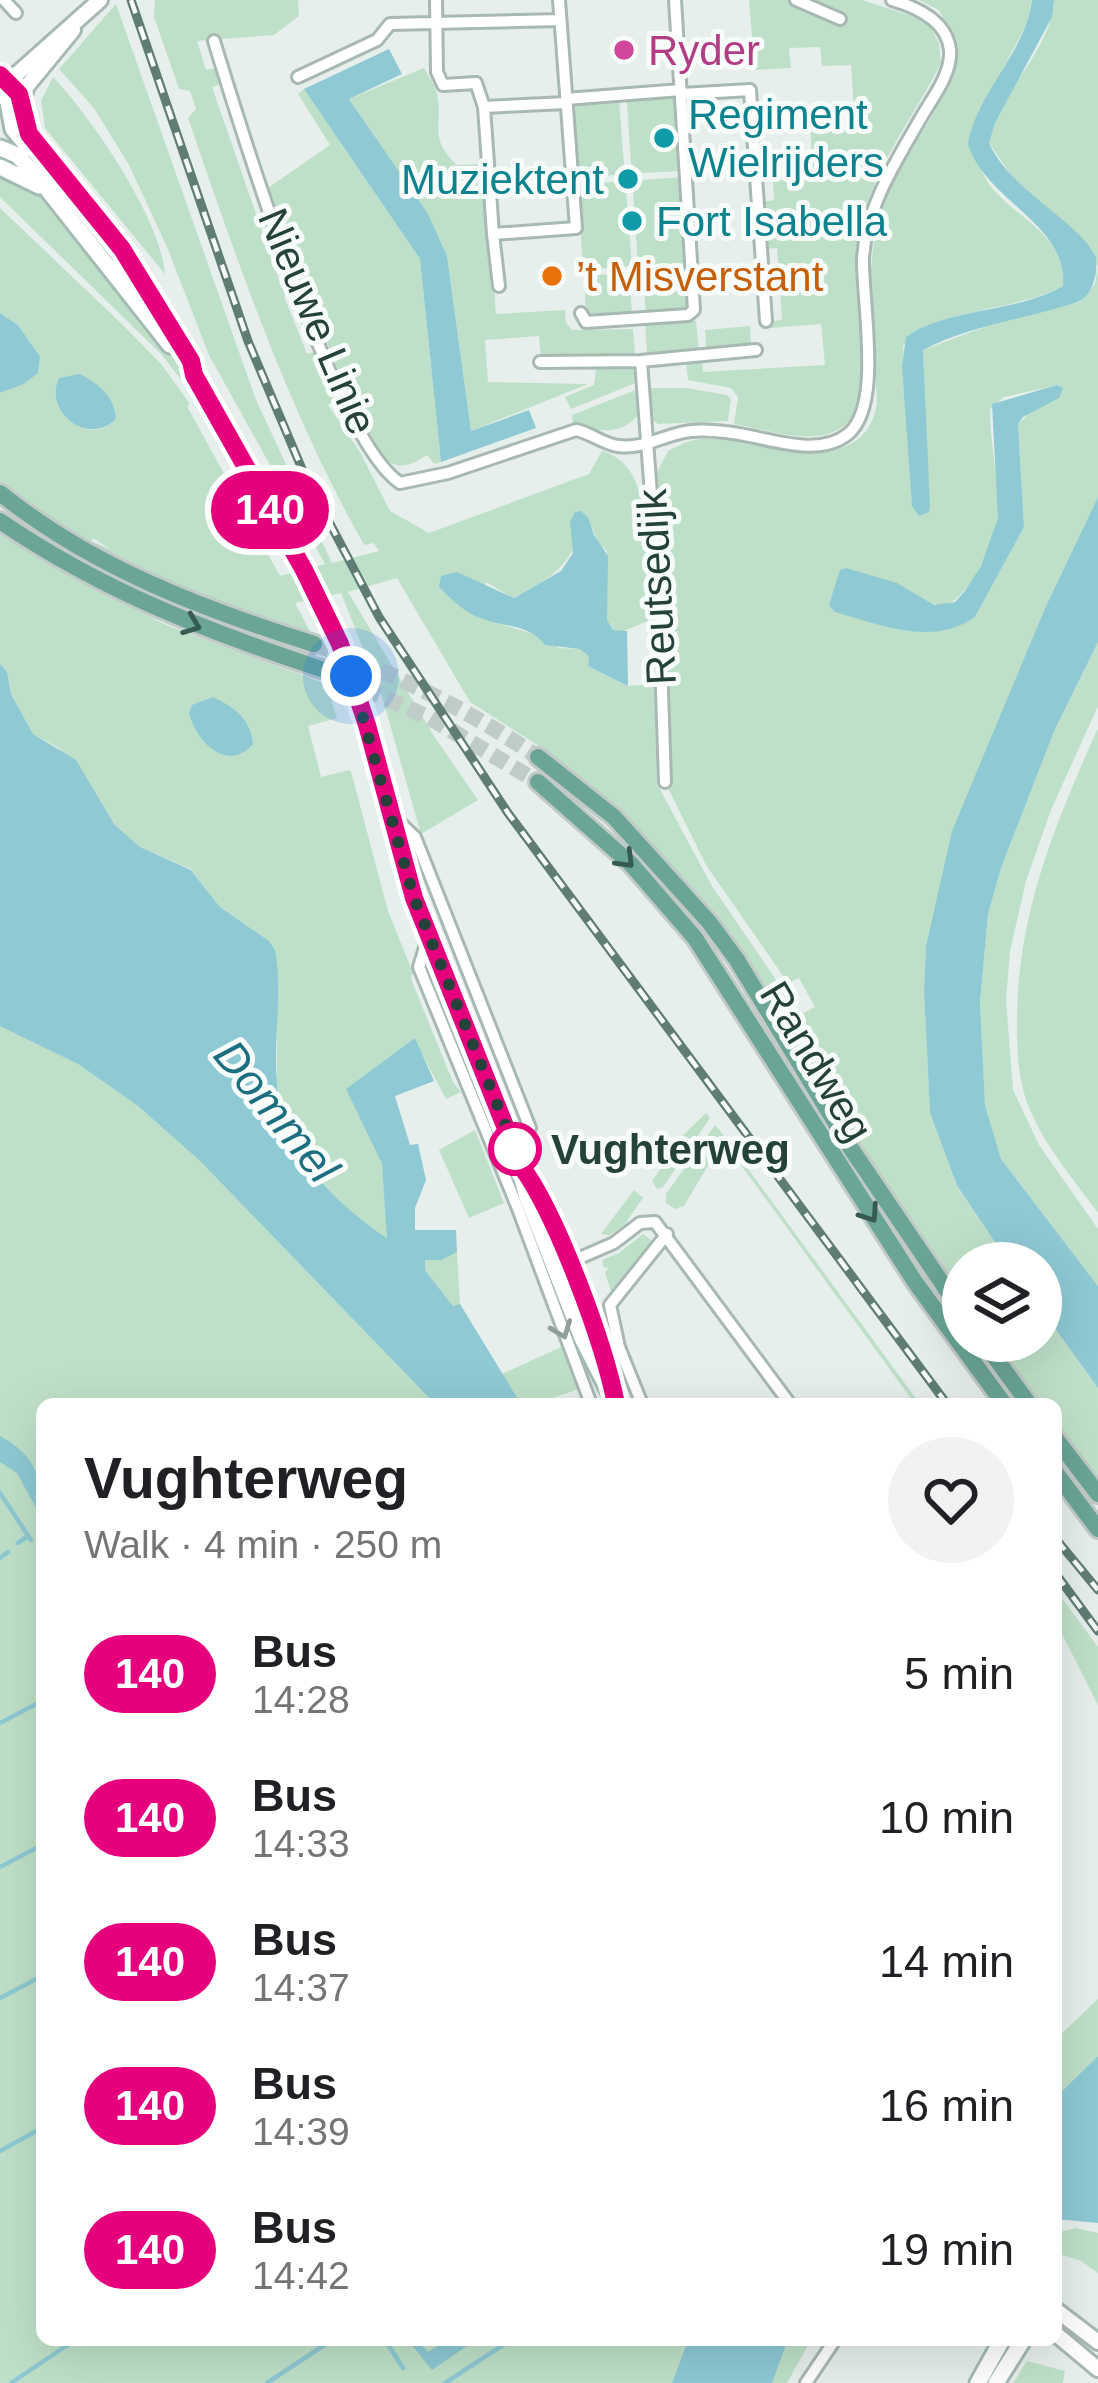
<!DOCTYPE html>
<html lang="en">
<head>
<meta charset="utf-8">
<style>
  body { margin:0; font-family:Arial,sans-serif; background:#f2f2f2; color:#202124; height:100vh; display:flex; flex-direction:column; font-size:45px; white-space:nowrap }
  * { box-sizing:border-box; margin:0 }
  p { font-size:39px; color:#757577 }
  .icon { flex:none; width:66px; height:66px; fill:none; stroke:currentColor; stroke-width:2; stroke-linecap:round; stroke-linejoin:round }
  .map { position:relative; flex:1; overflow:hidden }
  .details { position:absolute; left:36px; top:1398px; width:1026px; height:948px; display:flex; flex-direction:column; background:#fff; border-radius:18px; box-shadow:0 12px 48px #0002 }
  .details>* { flex:none }
  .badge { padding:0 24px; border-radius:39px; font-size:42px; line-height:78px }
  .buttons { position:absolute; left:942px; top:1242px; display:grid; gap:24px }
  .buttons a { display:grid; place-items:center; width:120px; height:120px; border-radius:50%; background:#fff; box-shadow:0 12px 48px #0002; font-size:60px }
  .you { position:absolute; width:60px; height:60px; margin:-30px; border:9px solid #fff; border-radius:50%; background:#1a73e8; box-shadow:0 0 0 18px #1a73e833 }
  .map>.badge { position:absolute; translate:-50% -50%; box-shadow:0 0 0 6px #fff }
  .round { display:grid; place-items:center; flex:none; width:126px; height:126px; border-radius:63px; background:#f2f2f2 }
  .summary { display:flex; align-items:center; justify-content:space-between; height:204px; padding:0 48px }
  h1 { font-size:57px; font-weight:800; line-height:90px }
  ul { padding:0; list-style:none }
  li { display:flex; align-items:center; gap:36px; height:144px; padding:0 48px }
  li div { flex:1 }
  li b { display:block; font-size:45px }
  li em { font-style:normal }
  li .badge { min-width:132px; font-weight:700; text-align:center }
  .map>svg:first-child { display:block }
  .green { fill:#bfe0c8; fill-rule:evenodd }
  .water { fill:#8ec9d4 }
  .lines { fill:none; stroke-linecap:round; stroke-linejoin:round }
  .stream { stroke:#8ec9d4; stroke-width:4.5 }
  .primary-tunnel { stroke:#bfccc8; stroke-width:16; stroke-dasharray:16 8; stroke-linecap:butt }
  .minor-casing { stroke:#a8b8b2; stroke-width:16 }
  .tertiary-casing { stroke:#a8b8b2; stroke-width:20 }
  .secondary-casing { stroke:#a4bbb3; stroke-width:21 }
  .primary-casing { stroke:#c2cac8; stroke-width:22 }
  .minor { stroke:#fff; stroke-width:10 }
  .tertiary { stroke:#fff; stroke-width:14 }
  .secondary { stroke:#fff; stroke-width:15 }
  .primary { stroke:#6aa596; stroke-width:16 }
  .rail-casing { stroke:#5f7d75; stroke-width:9 }
  .rail { stroke:#f7fbf9; stroke-width:4.5; stroke-dasharray:14; stroke-linecap:butt }
  .oneway { stroke:#365b51 }
  .oneway2 { stroke:#92a09c }
  .line-casing { stroke:#fff; stroke-width:27 }
  .line { stroke:#e6007e; stroke-width:18 }
  .walk { stroke:#24423a; stroke-width:12; stroke-dasharray:0 21.6 }
  .hotel-dot { fill:#d1479c; stroke:#f7fbf9; stroke-width:4.5 }
  .culture-dot { fill:#0f9aa8; stroke:#f7fbf9; stroke-width:4.5 }
  .food-dot { fill:#e8710a; stroke:#f7fbf9; stroke-width:4.5 }
  .stop-dot { fill:#fff; stroke:#e6007e; stroke-width:6 }
  .labels { text-anchor:middle; stroke-width:10; stroke-linejoin:round; paint-order:stroke }
  .hotel-label { font-size:42px; fill:#b23c85; stroke:#f7fbf9; text-anchor:start }
  .culture-label { font-size:42px; fill:#0d838f; stroke:#f7fbf9; text-anchor:start }
  .food-label { font-size:42px; fill:#c56008; stroke:#f7fbf9; text-anchor:start }
  .street-label { font-size:42px; fill:#24423a; stroke:#f7fbf9 }
  .stop-label { font-size:42px; font-weight:bold; fill:#24423a; stroke:#f7fbf9; text-anchor:start }
  .water-label { font-size:45px; font-style:italic; fill:#1c6f80; stroke:#f7fbf9 }
</style>
</head>
<body>
<div class="map">
<svg width="1098" height="2383" viewBox="0 0 1098 2383">
  <rect width="100%" height="100%" fill="#e6efeb"/>
  <path class="green" d="M155 0H298L299 16 274 35 197 41 206 70 216 68 221 84 212 87 279 280 288 279 293 292 284 296 307 354 317 351 337 399 328 405 360 452 390 511 429 533 589 474 602 451C660 466 646 572 648 621L624 631 613 630 607 620V551L598 543 589 519C566 567 561 573 513 598L486 582 479 618 538 635 559 648 580 649 590 656 588 666 628 686 654 684 657 784 712 886 800 1015 815 1007 799 978 788 983 706 865 668 788 672 783 669 774 657 472 668 451C676 447 685 442 694 440 746 429 861 491 877 404 875 340 860 261 885 200 907 147 948 107 958 49L939 10 919 0H1032L1027 23 971 130C976 146 979 170 989 184 1016 220 1067 234 1063 286 1015 312 938 307 903 346L912 506 929 512 923 350 995 323 1080 302 1095 284 1098 267 1091 249 1013 178 989 143C997 92 1051 53 1054 0H1098V497L1046 606 953 831 926 946 924 992 930 1113 957 1187 1009 1263H963V1301L837 1110 717 914 622 811 539 746 470 702 397 578 348 592 434 736 478 800 421 834 381 693 341 593 295 603 311 633C237 607 159 583 91 545L93 542 110 549 93 538 70 576 166 625 326 684 337 718 308 726 321 777 350 770 352 775 388 911 413 973 411 979 453 1082 461 1092 446 1099 414 1039 347 1089 382 1164 388 1239 349 1212 321 1182 299 1154 287 1124 277 1083V973L269 941 220 907 191 869 140 847 114 824 59 748 33 734 11 694 7 672 0 664V529L44 560 62 529 0 482V393L24 384 38 373 40 358 18 325 0 313V208L123 325 162 365 190 404 187 406 280 576 325 564 209 355 167 247 129 165 94 108 59 69 116 4 256 400 332 563 379 551 374 543 364 545C288 410 238 264 188 118L196 109 190 91 179 89 154 17ZM1058 385 1018 424 1024 527 975 617 938 631 897 583C910 592 923 604 939 605 969 606 996 540 998 514 999 480 990 444 990 409L1004 397ZM59 407 116 419C96 440 72 427 59 407Z
    M749 0H862L927 21 939 43 941 63C910 125 859 185 857 257 856 293 873 395 849 421 822 451 767 429 734 424L738 397 731 388 688 380 686 361 702 359 703 372 825 365 821 324 771 328 770 321 782 320 777 248 765 249 763 202 774 200 772 164 812 161 810 113 854 109 851 65 822 66 820 47 789 48 791 68 755 70Z
    M424 68C428 76 436 86 437 94 444 125 427 137 457 165L484 164 496 314 565 310 566 322 572 330 633 329 635 355 541 357 539 336 485 340 488 382 588 384 471 431 447 256 427 214 349 99Z
    M53 77C92 118 161 219 165 274L45 128 41 101Z
    M304 89 420 259 441 462 434 464 427 455C413 464 402 470 386 461 334 375 303 282 268 188L330 145 298 94Z
    M675 95 682 171 643 173 631 164 627 102Z
    M619 101 624 164 614 175 577 178 573 104Z
    M0 172 16 177 48 201 171 352 294 568 289 570 186 386 161 354 0 197Z
    M682 177 687 263 638 266 633 191 643 180Z
    M615 182 626 191 632 266 583 270 578 185Z
    M688 269 691 310 646 314 643 272Z
    M629 273 632 315 586 318 584 276Z
    M696 321 699 352 647 354 645 323Z
    M750 326 751 345 706 349 705 330Z
    M632 367 638 382 571 409 565 397 594 385 596 368Z
    M648 388H686L727 395 731 399 728 421 658 424 650 418Z
    M638 389V415C620 437 597 430 573 426L572 415Z
    M1098 642V706L1051 810 1026 881 1010 951 1006 1000 1013 1090 1039 1145 1098 1229V1286L1001 1159 985 1105 980 1002 988 914 1001 868 1055 729Z
    M1098 728V1213C1075 1181 1047 1149 1031 1112 1018 1084 1017 1052 1017 1021 1017 914 1055 824 1098 728Z
    M0 1024 78 1064 138 1106 200 1161 435 1404H42V2340H688L672 2383H0Z
    M706 1113 710 1118 663 1187 657 1189 652 1181 667 1160 662 1156Z
    M715 1125 721 1132 920 1404H915L728 1147 718 1149 684 1206 675 1209 666 1203V1194Z
    M475 1130 504 1203 469 1218 439 1150Z
    M634 1190 643 1198 625 1224 610 1235 601 1234Z
    M643 1234 653 1241 612 1295 605 1272 609 1267 604 1268 602 1260 619 1253Z
    M457 1252 460 1304 454 1307 425 1270 424 1260H442Z
    M1041 1309 1098 1388V1480L1056 1425V1404H1040L992 1341H1041Z
    M561 1347 579 1389 535 1404H521L502 1374Z
    M1056 1590 1098 1647V1705L1056 1622Z
    M1098 1999V2056L1056 2097V2039Z
    M1076 2228 1098 2233V2273L1081 2261 1056 2253V2233Z
    M788 2340H811L787 2383H772Z
    M1027 2361 1065 2371 1063 2383H1013Z"/>
  <path class="water" d="M1032 0H1054L1052 17 995 123 989 143C1010 191 1082 223 1096 258 1098 275 1092 298 1075 303 1025 319 970 325 923 350L930 505 929 512 919 516 912 506 902 366 906 337C949 307 1017 313 1063 286 1068 223 985 201 968 144 977 92 1026 52 1032 0Z
    M389 49 402 74 349 99 428 214 447 256 471 431 529 410 536 428 441 462 420 259 304 89Z
    M0 313 18 325 40 357 38 373 24 384 0 393Z
    M80 374C100 385 114 396 116 419 89 447 43 412 59 378Z
    M1057 385 1063 388 1059 398 1023 417 1018 424 1024 527 975 617C932 647 881 625 835 612L829 605 840 570 846 568 897 583 934 605 955 602 965 591 981 566 998 518 992 404Z
    M1098 497V642L1055 729 1001 868 988 914 980 1002 985 1105 1001 1159 1098 1286V1388L1041 1309V1263H1009L957 1186 930 1113 924 992 926 946 952 831 1046 606Z
    M581 511 589 519 594 535 608 556 607 620 613 630 627 631 628 686 588 666 589 656 580 649 545 645C530 624 502 627 480 618 464 612 451 599 439 587L441 576 457 572 514 598 561 571 573 553 570 522 575 512Z
    M0 664 7 672 11 694 33 734 76 760 114 824 140 847 191 870 220 907 269 941 275 950C283 993 273 1039 277 1082 283 1152 332 1201 387 1238L382 1164 346 1089 415 1038 434 1081 395 1096 410 1145 418 1144 426 1180 415 1208V1230H456L457 1252 442 1260H425V1270L453 1306 460 1304 521 1404H435L200 1161 138 1106 78 1064 0 1026Z
    M213 697C234 707 251 719 253 744 227 774 196 741 189 713L192 705Z
    M0 1436C37 1456 42 1479 42 1519L17 1473 0 1462Z
    M1098 2056V2223L1056 2219V2097Z
    M408 2340H417L428 2352 448 2340H476L432 2370Z
    M688 2340H788L772 2383H672Z"/>
  <g class="lines">
    <path class="stream" d="M0 1493 31 1540
      M18 1543 28 1536
      M38 1552 42 1560
      M0 1558 8 1552
      M0 1723 42 1701
      M0 1867 42 1845
      M0 1998 42 1976
      M0 2151 42 2128
      M385 2340 403 2368
      M11 2383 75 2340
      M267 2383 332 2340
      M445 2383 511 2340"/>
    <path class="primary-tunnel" d="M314 644C394 673 467 709 538 757
      M321 669 430 718 538 782"/>
    <defs>
      <path id="minor" d="M4 0 16 13
        M436 0 437 72 443 85 476 83 484 107
        M559 0 576 228 493 234 484 107 566 103
        M796 0 840 19
        M214 41C240 126 335 440 400 483L448 473 576 430C591 433 603 444 618 446 641 449 659 438 680 433 695 429 709 430 725 432 762 435 816 460 848 434 883 406 862 302 863 258 866 206 897 160 922 116 933 97 952 73 950 50 947 20 916 7 892 0
        M298 77 377 40 390 24 560 20
        M681 94 750 90 766 321
        M566 99 681 90
        M493 234 499 286
        M581 313 586 322 688 315 694 310 675 0
        M641 361 659 601 665 782
        M540 362 641 361 756 350
        M394 817 415 837 530 1128 510 1136
        M428 938 419 967 517 1206 591 1404
        M561 1266 614 1243 640 1223 655 1222 790 1404
        M642 1404 619 1347 610 1305 667 1234
        M806 2383 835 2340"/>
      <path id="tertiary" d="M9 81 100 0
        M21 102 27 86 73 30
        M1056 2310 1098 2342
        M1056 2334 1098 2369"/>
      <path id="secondary" d="M0 75 19 94 21 123
        M0 89 8 102 13 129 29 148
        M22 118 30 137 122 249 191 361 194 375 304 570 340 644 367 725 414 898 510 1136 527 1197 582 1338 615 1403
        M0 148 17 155 36 175 170 345
        M0 167 39 186
        M526 1173 581 1294 610 1378
        M978 2383 1002 2340
        M996 2383 1023 2340"/>
      <path id="primary" d="M0 493C92 567 202 609 314 644
        M0 521C103 591 204 630 321 669
        M538 757 614 817 709 922 737 960 852 1150 963 1314
        M538 782 631 864 695 938 915 1282 1004 1404
        M983 1341 1029 1404
        M1056 1439 1098 1494
        M1056 1473 1098 1529"/>
    </defs>
    <use href="#minor" class="minor-casing"/>
    <use href="#tertiary" class="tertiary-casing"/>
    <use href="#secondary" class="secondary-casing"/>
    <use href="#primary" class="primary-casing"/>
    <use href="#minor" class="minor"/>
    <use href="#tertiary" class="tertiary"/>
    <use href="#secondary" class="secondary"/>
    <use href="#primary" class="primary"/>
    <defs>
      <path id="rail" d="M131 0 248 341 305 476 379 617 508 813 947 1404
        M1056 1539 1098 1590
        M1056 1574 1098 1631"/>
    </defs>
    <use href="#rail" class="rail-casing"/>
    <use href="#rail" class="rail"/>
  </g>
  <defs><path id="oneway-chevron" d="M-2-3.5L2.5 0L-2 3.5" fill="none" stroke-width="1.6" stroke-linecap="round" stroke-linejoin="round" transform="scale(3)"/></defs>
  <g class="oneway">
    <use href="#oneway-chevron" transform="translate(192 625) rotate(21)"/>
    <use href="#oneway-chevron" transform="translate(626 860) rotate(45)"/>
    <use href="#oneway-chevron" transform="translate(870 1214) rotate(56)"/>
  </g>
  <use class="oneway2" href="#oneway-chevron" transform="translate(562 1330) rotate(69)"/>
  <g class="lines">
    <defs>
      <path id="line" d="M0 75 19 94 29 134 122 249 191 361 194 375 304 570 340 644 367 725 414 898 521 1166C557 1215 604 1343 616 1404"/>
    </defs>
    <use href="#line" class="line-casing"/>
    <use href="#line" class="line"/>
    <path class="walk" d="M351 676 414 898 515 1149"/>
  </g>
  <circle class="hotel-dot" cx="624" cy="50" r="12"/>
  <g class="culture-dot">
    <circle cx="664" cy="138" r="12"/>
    <circle cx="628" cy="179" r="12"/>
    <circle cx="632" cy="221" r="12"/>
  </g>
  <circle class="food-dot" cx="552" cy="276" r="12"/>
  <circle class="stop-dot" cx="515" cy="1149" r="24"/>
  <g class="labels">
    <g class="hotel-label">
      <text x="648" y="65">Ryder</text>
    </g>
    <g class="culture-label">
      <text x="688" y="129">Regiment<tspan x="688" dy="48">Wielrijders</tspan></text>
      <text x="604" y="194" text-anchor="end">Muziektent</text>
      <text x="656" y="236">Fort Isabella</text>
    </g>
    <g class="food-label">
      <text x="576" y="291">’t Misverstant</text>
    </g>
    <g class="street-label">
      <text transform="translate(318 321) rotate(67)" y="15">Nieuwe Linie</text>
      <text transform="translate(656 587) rotate(-93)" y="15">Reutsedijk</text>
      <text transform="translate(817 1061) rotate(59)" y="15">Randweg</text>
    </g>
    <g class="stop-label">
      <text x="551" y="1164">Vughterweg</text>
    </g>
    <g class="water-label">
      <text transform="translate(277 1111) rotate(51)" y="16">Dommel</text>
    </g>
  </g>
</svg>
<div class="buttons">
<a><svg class="icon" aria-label="layers" viewBox="0 0 24 24"><path d="M12 4l9 5-9 5-9-5zM3 14l9 5 9-5"/></svg></a>
</div>
<div class="you" style="left:351px;top:676px"></div>
<b class="badge" style="left:270px;top:510px;background:#e6007e;color:#fff">140</b>
<section class="details">
<div class="summary"><div><h1>Vughterweg</h1><p>Walk · 4 min · 250 m</p></div><a class="round"><svg class="icon" aria-label="heart" viewBox="0 0 24 24"><path d="M12 20l-8-8c-3-5 5-10 8-4 3-6 11-1 8 4z"/></svg></a></div>
<ul>
<li><span class="badge" style="background:#e6007e;color:#fff">140</span><div><b>Bus</b><p>14:28</p></div><em>5 min</em></li>
<li><span class="badge" style="background:#e6007e;color:#fff">140</span><div><b>Bus</b><p>14:33</p></div><em>10 min</em></li>
<li><span class="badge" style="background:#e6007e;color:#fff">140</span><div><b>Bus</b><p>14:37</p></div><em>14 min</em></li>
<li><span class="badge" style="background:#e6007e;color:#fff">140</span><div><b>Bus</b><p>14:39</p></div><em>16 min</em></li>
<li><span class="badge" style="background:#e6007e;color:#fff">140</span><div><b>Bus</b><p>14:42</p></div><em>19 min</em></li>
</ul>
</section>
</div>
</body>
</html>
